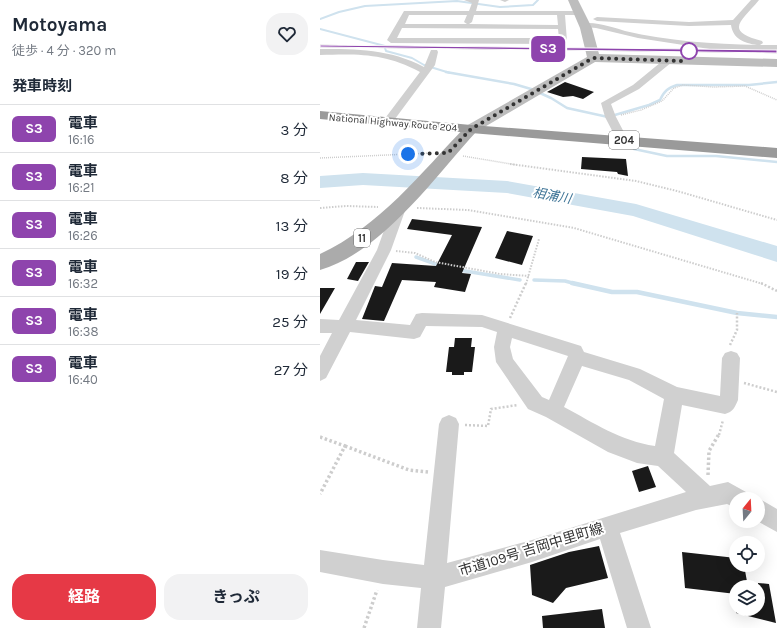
<!DOCTYPE html>
<html lang="ja">
<head>
<meta charset="utf-8">
<style>
  body { margin:0; font-family:Karla,"Noto Sans JP",sans-serif; background:#f2f2f3; color:#1f2937; height:100vh; display:flex; flex-direction:column; font-size:15px; white-space:nowrap }
  * { box-sizing:border-box; margin:0 }
  p { font-size:13px; color:#747a83 }
  .icon { flex:none; width:22px; height:22px; fill:none; stroke:currentColor; stroke-width:2; stroke-linecap:round; stroke-linejoin:round }
  .map { position:relative; flex:1; overflow:hidden }
  .details { display:flex; flex-direction:column; background:#fff; width:320px }
  .details>* { flex:none }
  .badge { padding:0 8px; border-radius:6px; font-size:14px; line-height:26px }
  .needle { width:26px; rotate:18deg }
  .fabs { position:absolute; left:409px; top:492px; display:grid; gap:8px }
  .fabs a { display:grid; place-items:center; width:36px; height:36px; border-radius:50%; background:#fff; box-shadow:0 4px 16px #0002; font-size:20px }
  .you { position:absolute; width:20px; height:20px; margin:-10px; border:3px solid #fff; border-radius:50%; background:#1a73e8; box-shadow:0 0 0 6px #1a73e833 }
  .map>.badge { position:absolute; translate:-50% -50%; box-shadow:0 0 0 2px #fff }
  h2 { padding:0 12px; font-size:15px; line-height:36px }
  .round { display:grid; place-items:center; flex:none; width:42px; height:42px; border-radius:16px; background:#f2f2f3 }
  .headline { display:flex; align-items:center; justify-content:space-between; height:68px; padding:0 12px }
  h1 { font-size:19px; font-weight:700; line-height:30px }
  .action { display:flex; gap:8px; margin-top:auto; padding:8px 12px }
  .action a { flex:1; height:46px; border-radius:16px; background:#e63946; color:#fff; font-size:16px; font-weight:700; line-height:46px; text-align:center }
  .action a+a { background:#f2f2f3; color:#1f2937 }
  ul { padding:0; list-style:none }
  li { display:flex; align-items:center; gap:12px; height:48px; padding:0 12px; border-top:1px solid #e0e1e3 }
  li div { flex:1 }
  li b { display:block; font-size:15px }
  li em { font-style:normal }
  li .badge { min-width:44px; font-weight:700; text-align:center }
  main { display:flex; flex:1; min-height:0 }
  .map>svg:first-child { display:block }
  .lines { fill:none; stroke-linecap:round; stroke-linejoin:round }
  .stream-far3 { stroke:#cfe2ee; stroke-width:2 }
  .stream-far2 { stroke:#cfe2ee; stroke-width:2.5 }
  .stream-far1 { stroke:#cfe2ee; stroke-width:3.5 }
  .stream { stroke:#cfe2ee; stroke-width:4.5 }
  .river { fill:#cfe2ee; fill-rule:evenodd }
  .building { fill:#1a1a1a }
  .path-far3 { stroke:#cdcdcd; stroke-width:1.5; stroke-dasharray:1 1; stroke-linecap:butt }
  .path-far2 { stroke:#cdcdcd; stroke-width:2; stroke-dasharray:1.5 1.5; stroke-linecap:butt }
  .path-far1 { stroke:#cdcdcd; stroke-width:2.5; stroke-dasharray:2 2; stroke-linecap:butt }
  .path { stroke:#cdcdcd; stroke-width:3.5; stroke-dasharray:2.5 2.5; stroke-linecap:butt }
  .street { fill:#d0d0d0; fill-rule:evenodd }
  .secondary { fill:#bdbdbd; fill-rule:evenodd }
  .primary { fill:#ababab; fill-rule:evenodd }
  .highway { fill:#9a9a9a; fill-rule:evenodd }
  .rail-casing { stroke:#888; stroke-width:2.5 }
  .rail { stroke:#fff; stroke-width:1.5; stroke-dasharray:4.5; stroke-linecap:butt }
  .line { fill:#8e44ad; stroke:#fff }
  .walk { stroke:#333; stroke-width:4; stroke-dasharray:0 7.2 }
  .stop-dot { fill:#fff; stroke:#8e44ad; stroke-width:2 }
  .labels { text-anchor:middle; stroke-width:4; stroke-linejoin:round; paint-order:stroke }
  .far-street-label { font-size:10px; fill:#333; stroke:#fff }
  .shield { fill:#fff; stroke:#707070; stroke-width:1 }
  .shield-label { font-size:11px; font-weight:bold; fill:#333 }
  .water-label { font-size:13px; font-style:italic; fill:#3f7597; stroke:#fff }
  .near-street-label { font-size:14px; fill:#333; stroke:#fff }
</style>
</head>
<body>
<main>
<section class="details">
<div class="headline"><div><h1>Motoyama</h1><p>徒歩 · 4 分 · 320 m</p></div><a class="round"><svg class="icon" aria-label="heart" viewBox="0 0 24 24"><path d="M12 20l-8-8c-3-5 5-10 8-4 3-6 11-1 8 4z"/></svg></a></div>
<h2>発車時刻</h2>
<ul>
<li><span class="badge" style="background:#8e44ad;color:#fff">S3</span><div><b>電車</b><p>16:16</p></div><em>3 分</em></li>
<li><span class="badge" style="background:#8e44ad;color:#fff">S3</span><div><b>電車</b><p>16:21</p></div><em>8 分</em></li>
<li><span class="badge" style="background:#8e44ad;color:#fff">S3</span><div><b>電車</b><p>16:26</p></div><em>13 分</em></li>
<li><span class="badge" style="background:#8e44ad;color:#fff">S3</span><div><b>電車</b><p>16:32</p></div><em>19 分</em></li>
<li><span class="badge" style="background:#8e44ad;color:#fff">S3</span><div><b>電車</b><p>16:38</p></div><em>25 分</em></li>
<li><span class="badge" style="background:#8e44ad;color:#fff">S3</span><div><b>電車</b><p>16:40</p></div><em>27 分</em></li>
</ul>
<div class="action"><a>経路</a><a>きっぷ</a></div>
</section>
<div class="map">
<svg width="457" height="628" viewBox="0 0 457 628">
  <rect width="100%" height="100%" fill="#fff"/>
  <g class="lines">
    <path class="stream-far3" d="M0 19 19 12 45 6 137 1 180 7 213 5 218 0
      M0 29 65 46
      M65 48 66 51 92 58 104 65 130 73"/>
    <path class="stream-far2" d="M126 72 194 84 211 89 231 98 247 108 288 117 329 105 340 100C344 91 348 88 357 85H429L457 82
      M314 149 347 156H396L457 162"/>
    <path class="stream-far1" d="M96 257 121 266
      M139 270 200 280
      M214 280 245 281 256 284"/>
    <path class="stream" d="M252 283 292 292H317L417 313 457 317"/>
    <path class="river" d="M43 173 187 181 316 204 457 246V262L313 216 187 193 43 185 0 188V176Z"/>
  </g>
  <path class="building" d="M245 82 274 92 263 99 253 96 243 97 227 92Z
    M262 157 306 159 308 176 298 174 297 172 261 169Z
    M92 219 162 227 142 273 151 274 145 292 114 287 116 282 82 280 64 321 42 319 55 286 62 287 72 263 116 266 132 235 87 229Z
    M187 231 213 236 202 265 175 258Z
    M36 262H49L38 281 27 279Z
    M0 288H15L0 314Z
    M135 338H152L151 347H155L152 372H144V375H132V372H126L129 347H134Z
    M328 466 336 487 319 492 312 471Z
    M279 546 288 578 246 588 233 603 212 595 210 565 249 552Z
    M362 552 416 558V565H424L428 587H416V594L365 588Z
    M438 583 449 584 456 623 416 613 417 609H438Z
    M282 609 285 628H223L222 616Z"/>
  <g class="lines">
    <path class="path-far3" d="M301 115 321 110 342 101 354 88 363 85 394 87 425 86 457 100
      M143 156 197 165
      M0 158 112 153"/>
    <path class="path-far2" d="M190 164 316 181 357 191 457 220
      M0 208 26 206 58 207
      M97 208 148 210 254 228 443 284
      M76 251 95 253 115 262 180 274 209 276
      M206 284 219 239"/>
    <path class="path-far1" d="M441 283 457 291
      M190 318 206 283
      M410 345 417 330V313
      M424 383 457 392
      M145 425 168 426 171 409 198 405
      M399 435 403 420"/>
    <path class="path" d="M0 437 25 446 0 494
      M25 446 89 470 108 472
      M388 475 389 451 399 434
      M44 628 57 590"/>
    <path class="street" d="M144 0H159L156 11H260L264 13 260 15H245L247 41 243 44 71 43 67 40 84 11H149L152 3ZM89 15H147L144 22 147 24H85ZM154 15H237L238 25 149 24 152 22ZM82 28 238 29 239 38H77Z
      M180 0H189L185 2Z
      M431 0H439C423 20 402 31 442 41L443 43 440 45H457V51L396 50 318 38 276 28 265 27 261 25C268 19 296 28 305 31 348 41 393 44 437 45 424 43 413 39 411 25L369 26 277 21 273 19 277 17 369 22 413 20Z
      M0 49C37 49 70 49 104 67L111 50H117L118 52 115 65 72 123 68 124 63 121 100 72C64 53 39 54 0 55Z
      M349 57 353 60 352 62 319 89 291 104 296 117 308 140 302 143 298 142 285 117 281 103 313 85 346 58Z
      M79 204 84 205 86 208 71 250 36 320 90 325 96 314 102 313 162 315 261 346 264 352 320 369 357 387 400 396 402 358 405 353 411 351 417 353 420 358 418 400C415 407 413 412 405 414L362 405 354 453 390 486 408 482 426 492 430 499H416V508L407 504 376 510 300 533 331 628H307L280 539 212 562 125 587 121 628H97L101 588 63 584 0 572V550L63 560 104 565 119 424 122 418 129 415 136 418 139 424 127 563 212 540 366 492 338 466 317 463 288 452 226 417 208 409 176 362 174 347 177 332 162 327 106 326 100 337 94 339 30 332 6 378 0 381V356L12 333H0V319L19 320 57 250 72 208 74 205ZM192 338 248 356 229 400 222 397 193 359 190 347ZM262 366 309 380 344 399 335 446C301 441 274 423 244 407Z
      M438 498 457 509V532L437 521 438 499H436Z"/>
    <path class="secondary" d="M248 0H258L272 28 279 54 457 59V67L275 62 156 132 151 133 146 132 144 129 146 126 267 57 260 28Z"/>
    <path class="primary" d="M151 125 156 126 158 129 156 132C114 178 62 252 0 270V254C60 226 101 173 146 126Z"/>
    <path class="highway" d="M0 111 151 125 457 148V158L151 133 0 119Z"/>
    <defs>
      <path id="rail" d="M0 46 457 52"/>
    </defs>
    <use href="#rail" class="rail-casing"/>
    <use href="#rail" class="rail"/>
  </g>
  <path class="line" d="M0 45 457 50V53L0 47Z"/>
  <g class="lines">
    <path class="walk" d="M88 154 128 153 151 129 273 58 363 61 369 51"/>
  </g>
  <circle class="stop-dot" cx="369" cy="51" r="8"/>
  <g class="labels">
    <g class="far-street-label">
      <text transform="translate(73 122) rotate(5)" y="4">National Highway Route 204</text>
    </g>
    <g class="shield">
      <rect x="289" y="131" width="30" height="18" rx="3"/>
      <rect x="34" y="229" width="16" height="18" rx="3"/>
    </g>
    <g class="shield-label">
      <text x="304" y="144">204</text>
      <text x="42" y="242">11</text>
    </g>
    <g class="water-label">
      <text transform="translate(232 195) rotate(10)" y="5">相浦川</text>
    </g>
    <g class="near-street-label">
      <text transform="translate(211 549) rotate(-17)" y="5">市道109号 吉岡中里町線</text>
    </g>
  </g>
</svg>
<div class="fabs">
<a><svg class="needle" viewBox="-14 -14 28 28"><path d="M0-13l5 13h-10z" fill="#e53935"/><path d="M0 13l5-13h-10z" fill="#747a83"/></svg></a>
<a><svg class="icon" aria-label="locate" viewBox="0 0 24 24"><circle cx="12" cy="12" r="6"/><path d="M12 2v4M12 18v4M2 12h4M18 12h4"/></svg></a>
<a><svg class="icon" aria-label="layers" viewBox="0 0 24 24"><path d="M12 4l9 5-9 5-9-5zM3 14l9 5 9-5"/></svg></a>
</div>
<div class="you" style="left:88px;top:154px"></div>
<b class="badge" style="left:228px;top:49px;background:#8e44ad;color:#fff">S3</b>
</div>
</main>
</body>
</html>
